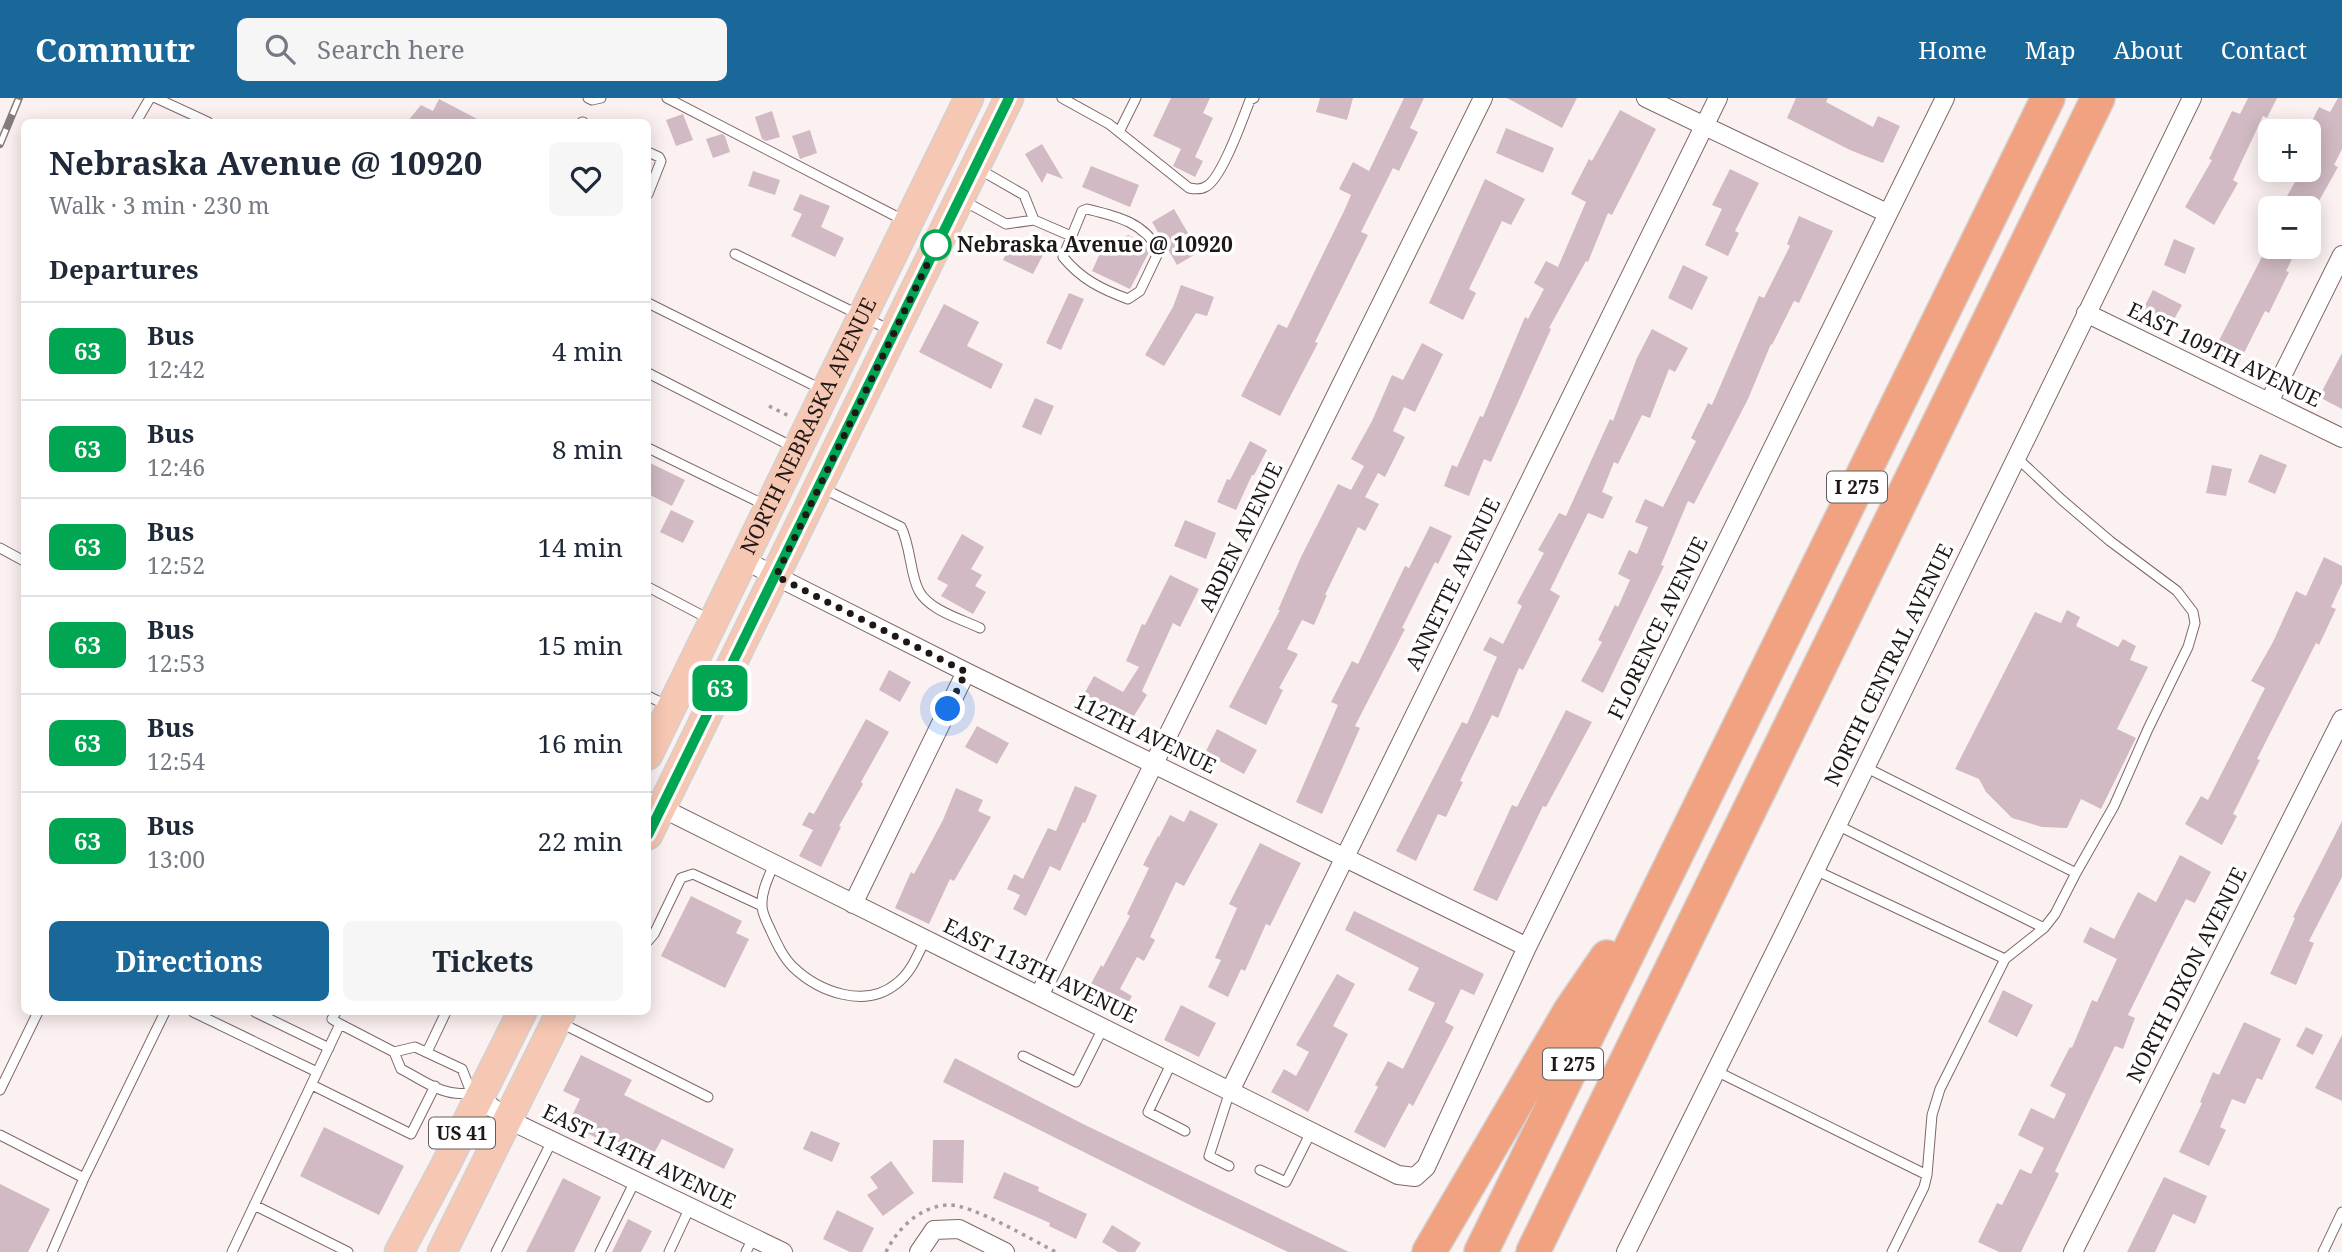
<!DOCTYPE html>
<html lang="en">
<head>
<meta charset="utf-8">
<style>
  body { margin:0; font-family:"Noto Serif",serif; background:#f6f6f7; color:#1f2937; height:100vh; display:flex; flex-direction:column; font-size:26px; white-space:nowrap }
  * { box-sizing:border-box; margin:0 }
  p { font-size:23px; color:#747a83 }
  .icon { flex:none; width:38px; height:38px; fill:none; stroke:currentColor; stroke-width:2; stroke-linecap:round; stroke-linejoin:round }
  .map { position:relative; flex:1; overflow:hidden }
  .side { position:absolute; left:21px; top:21px; width:630px; height:896px; display:flex; flex-direction:column; background:#fff; border-radius:10px; box-shadow:0 4px 18px #0003 }
  .side>* { flex:none }
  .badge { padding:0 14px; border-radius:10px; font-size:24px; line-height:46px }
  .tools { position:absolute; left:2258px; top:21px; display:grid; gap:14px }
  .tools a { display:grid; place-items:center; width:63px; height:63px; border-radius:10px; background:#fff; box-shadow:0 4px 18px #0003; font-size:35px }
  .you { position:absolute; width:35px; height:35px; margin:-18px; border:5px solid #fff; border-radius:50%; background:#1a73e8; box-shadow:0 0 0 10px #1a73e833 }
  .map>.badge { position:absolute; translate:-50% -50%; box-shadow:0 0 0 4px #fff }
  h2 { padding:0 28px; font-size:26px; line-height:63px }
  .round { display:grid; place-items:center; flex:none; width:74px; height:74px; border-radius:10px; background:#f6f6f7 }
  .headline { display:flex; align-items:center; justify-content:space-between; height:119px; padding:0 28px }
  h1 { font-size:33px; font-weight:700; line-height:52px }
  .primary-button { display:flex; gap:14px; margin-top:auto; padding:14px 28px }
  .primary-button a { flex:1; height:80px; border-radius:10px; background:#1a689a; color:#fff; font-size:28px; font-weight:700; line-height:80px; text-align:center }
  .primary-button a+a { background:#f6f6f7; color:#1f2937 }
  ul { padding:0; list-style:none }
  li { display:flex; align-items:center; gap:21px; height:98px; padding:0 28px; border-top:2px solid #e0e1e3 }
  li div { flex:1 }
  li b { display:block; font-size:26px }
  li em { font-style:normal }
  li .badge { min-width:77px; font-weight:700; text-align:center }
  header { display:flex; align-items:center; gap:42px; box-sizing:border-box; height:98px; padding:0 35px; background:#1a689a; color:#fff }
  header strong { font-size:33px }
  nav { display:flex; gap:38px; margin-inline-start:auto; font-size:24px }
  .search { width:490px; height:63px; background:#f6f6f7; display:flex; align-items:center; gap:18px; box-sizing:border-box; padding:0 24px; border-radius:10px; color:#747a83; font-size:26px }
  .map>svg:first-child { display:block }
  .building { fill:#d1bac3 }
  .lines { fill:none; stroke-linecap:round; stroke-linejoin:round }
  .lane-casing { stroke:#7f6868; stroke-width:11 }
  .street-casing { stroke:#7f6868; stroke-width:20 }
  .primary-casing { stroke:#d2d1d1; stroke-width:31 }
  .highway-casing { stroke:#d2d1d1; stroke-width:36 }
  .path { stroke:#a79d9d; stroke-width:3.5; stroke-dasharray:3.5 5; stroke-linecap:butt }
  .lane { stroke:#fff; stroke-width:9 }
  .street { stroke:#fff; stroke-width:18 }
  .primary { stroke:#f6c7b3; stroke-width:28 }
  .highway { stroke:#f0a281; stroke-width:33 }
  .rail-casing { stroke:#867c7c; stroke-width:8 }
  .rail { stroke:#fff; stroke-width:5; stroke-dasharray:16; stroke-linecap:butt }
  .line-casing { stroke:#fff; stroke-width:16 }
  .line { stroke:#00a651; stroke-width:10 }
  .walk { stroke:#201717; stroke-width:7; stroke-dasharray:0 12.6 }
  .stop-dot { fill:#fff; stroke:#00a651; stroke-width:3.5 }
  .labels { text-anchor:middle; stroke-width:7; stroke-linejoin:round; paint-order:stroke }
  .shield { fill:#fff; stroke:#635d5d; stroke-width:2 }
  .shield-label { font-size:19px; font-weight:bold; fill:#201717 }
  .stop-label { font-size:21px; font-weight:bold; fill:#201717; stroke:#fff; text-anchor:start }
  .street-label { font-size:21px; fill:#201717; stroke:#fff }
</style>
</head>
<body>
<header>
<strong>Commutr</strong>
<div class="search"><svg class="icon" aria-label="search" viewBox="0 0 24 24"><circle cx="10" cy="10" r="6"/><path d="M15 15l6 6"/></svg>Search here</div>
<nav><a>Home</a><a>Map</a><a>About</a><a>Contact</a></nav>
</header>
<div class="map">
<svg width="2342" height="1154" viewBox="0 0 2342 1154">
  <rect width="100%" height="100%" fill="#fcf1f1"/>
  <path class="building" d="M1171 0H1210L1203 15 1213 20 1195 59 1203 63 1195 79 1173 68 1181 51 1153 38Z
    M1320 0H1353L1347 22 1316 14Z
    M1404 0H1424L1410 30 1418 34 1399 73 1393 70 1361 134 1368 137 1315 244 1318 245 1280 318 1241 298 1278 226 1287 230 1345 111 1351 97 1339 91 1353 64 1369 73Z
    M1507 0H1577L1562 30Z
    M1796 0H1828L1826 4 1873 29 1878 18 1900 28 1883 65 1850 52 1787 20Z
    M2248 0H2277L2267 20 2263 18 2233 82 2238 85 2214 127 2185 109 2212 62 2209 61 2232 13 2240 16Z
    M2338 0H2342V51L2334 67 2338 69 2315 110H2285L2290 100 2287 98 2302 72H2308V60L2315 47 2308 43V31L2319 9 2330 14Z
    M439 1 483 24H407L421 7 433 13Z
    M1620 12 1656 31 1612 117 1608 115 1588 164 1586 163 1549 230 1551 231 1491 364 1484 361 1469 398 1444 388 1452 367 1457 369 1480 318 1483 319 1525 219 1528 221 1544 191 1534 185 1546 163 1558 169 1586 104 1571 96 1589 61 1592 63Z
    M772 13 780 39 766 43 762 41 755 19Z
    M683 16 693 42 676 48 666 22Z
    M1506 30 1554 50 1543 75 1496 55Z
    M810 32 817 55 800 61 792 38Z
    M722 36 725 38 730 54 713 60 706 41Z
    M1042 46 1063 81 1047 75 1042 85 1025 56Z
    M1091 68 1139 87 1130 109 1082 89Z
    M1730 71 1759 85 1735 133 1739 135 1728 158 1705 147 1722 111 1712 107Z
    M753 73 780 82 775 97 748 88Z
    M1485 81 1525 101 1511 127 1502 123 1469 191 1476 195 1463 222 1429 205Z
    M800 96 830 108 821 129 844 140 835 159 791 138 802 116 793 112Z
    M1174 111 1199 154 1177 167 1152 124Z
    M1799 118 1833 133 1799 205 1794 203 1772 247 1771 246 1748 301 1694 406 1688 403 1661 467 1664 468 1603 595 1581 583 1602 544 1598 542 1615 507 1618 509 1630 482 1618 476 1629 452 1637 456 1648 429 1635 424 1645 401 1663 409 1696 343 1691 340 1708 305 1712 307 1759 198 1764 200 1790 148 1787 146Z
    M1128 137 1145 145 1150 152 1130 191 1092 173 1101 153Z
    M2174 141 2195 150 2185 176 2164 167Z
    M1013 142 1043 157 1033 176 1003 162Z
    M2267 149H2298L2286 173 2289 174 2269 215 2265 213 2238 267 2213 254Z
    M1683 167 1708 179 1692 212 1668 200Z
    M1181 187 1214 199 1207 218 1196 215 1164 268 1145 257 1173 209Z
    M2153 192 2182 207 2168 232 2140 217Z
    M1069 195 1084 201 1061 252 1046 245Z
    M944 206 979 224 967 248 1003 266 991 291 919 254Z
    M1652 231 1688 250 1675 274 1669 271 1650 320 1642 317 1618 366 1614 364 1602 394 1613 399 1603 421 1588 415 1550 492 1560 498 1523 572 1519 570 1498 620 1492 617 1460 683 1463 684 1446 719 1438 716 1416 763 1396 753 1462 624 1467 626 1497 559 1483 552 1490 539 1503 546 1522 508 1517 505 1544 455 1538 452 1559 415 1566 418 1610 321 1613 323 1637 260Z
    M1422 245 1443 256 1415 314 1404 309 1393 333 1405 339 1385 379 1378 375 1365 399 1379 406 1365 433 1358 429 1325 497H1327L1314 527 1302 522 1287 551 1298 556 1279 590 1283 592 1266 627 1229 609 1280 512H1278L1301 459 1338 386 1351 392 1364 368 1351 361 1372 323 1392 277 1403 282Z
    M2342 255V311L2319 299Z
    M1035 300 1054 308 1041 337 1022 329Z
    M1250 343 1267 352 1254 377H1252L1236 412 1217 404 1227 381 1230 382Z
    M2260 356 2287 367 2275 396 2248 384Z
    M648 364 685 382 672 408 648 396Z
    M2212 367 2232 371 2226 398 2206 395Z
    M671 412 694 423 683 445 660 434Z
    M1185 422 1216 435 1206 461 1174 448Z
    M1430 428 1452 438 1438 466 1435 464 1402 530 1405 531 1355 628 1360 630 1322 716 1296 704 1338 607 1331 604 1352 563 1358 566 1405 468 1409 470Z
    M962 436 984 449 971 471 982 477 975 488 986 494 973 516 941 498 948 487 937 481Z
    M2324 459 2342 468V485L2331 509 2336 511 2319 547 2316 545 2257 661 2260 662 2233 716 2237 718 2222 747 2185 726 2201 698 2208 702 2265 590 2251 583 2273 544 2296 493 2306 498Z
    M1170 477 1199 491 1180 529 1173 525 1142 593 1147 597 1132 621 1102 603 1100 605 1084 596 1094 578 1123 594 1139 569 1126 563 1142 526 1145 527Z
    M2067 512 2080 519 2076 528 2118 549 2123 541 2136 548 2130 562 2148 569 2117 631 2136 640 2101 711 2081 701 2067 730 2042 729 2012 720 1986 694 1979 681 1955 671 2035 514 2061 525Z
    M889 572 911 584 900 604 879 592Z
    M1566 612 1592 624 1546 709 1543 708 1497 803 1473 792 1512 707 1517 709Z
    M866 621 889 634 861 684 863 686 839 728 841 729 821 769 799 758 813 732 802 727 809 714 814 716Z
    M977 628 1009 645 997 666 965 649Z
    M1217 631 1257 652 1244 676 1205 655Z
    M1075 688 1097 697 1085 725 1083 724 1060 773 1050 768 1026 818 1013 811 1020 797 1007 791 1014 776 1023 781 1048 730 1056 733Z
    M956 690 983 702 978 713 991 719 954 783 950 781 929 826 895 810 911 774 914 776 943 722Z
    M1190 712 1218 726 1184 788 1176 784 1150 839 1155 842 1144 863 1137 859 1120 891 1132 898 1121 919 1084 899 1101 867 1103 869 1130 818 1127 816 1149 770 1143 767 1158 738 1159 739 1170 717 1184 724Z
    M2342 723V779L2309 843 2314 845 2296 887 2270 876 2295 820 2293 819Z
    M1260 745 1301 765 1270 828 1266 826 1245 873 1241 871 1228 899 1208 889 1221 862 1215 860 1237 810 1229 806Z
    M2180 757 2211 774 2195 805 2186 801 2161 850 2128 917 2135 920 2123 951 2115 948 2055 1073 2059 1076 2021 1154H1999L1978 1144 1997 1105 2002 1107 2020 1071 2031 1076 2044 1050 2018 1037 2031 1010 2054 1021 2066 996 2050 988 2070 949 2072 950 2092 902 2097 904 2117 861 2083 844 2090 829 2114 841 2138 794 2156 804Z
    M691 798 742 823 736 835 749 841 725 890 661 858Z
    M1354 813 1484 876 1474 897 1461 891 1445 924 1454 929 1413 1008 1409 1005 1385 1050 1354 1034 1378 989 1375 987 1388 963 1403 971 1435 905 1408 892 1419 870 1345 832Z
    M1337 876 1355 886 1333 928 1348 936 1308 1014 1271 994 1284 971 1296 978 1309 954 1296 947Z
    M2003 892 2033 907 2017 939 1988 924Z
    M1181 907 1216 925 1199 959 1164 942Z
    M2244 924 2281 941 2262 982 2257 980 2245 1006 2232 1001 2220 1029 2226 1032 2209 1068 2179 1054 2202 1005 2200 1004 2213 974 2219 977Z
    M2306 929 2323 937 2313 957 2296 948Z
    M2342 937V1003L2315 990Z
    M581 957 632 982 624 997 734 1051 724 1071 662 1041 650 1062 602 1035 599 1041 568 1026 580 1001 563 993Z
    M955 960 1083 1026 1349 1154H1288L1194 1109 943 984Z
    M324 1029 404 1068 379 1117 300 1078Z
    M811 1033 840 1045 832 1064 803 1051Z
    M933 1042H964L963 1085 932 1084Z
    M891 1063 914 1095 883 1118 867 1097 878 1090 870 1079Z
    M1004 1074 1039 1089 1038 1093 1087 1116 1076 1141 1049 1128 1050 1125 993 1100Z
    M2164 1079 2207 1098 2195 1126 2173 1116 2155 1154H2127Z
    M563 1080 601 1099 574 1154H526Z
    M0 1086 50 1111 28 1154H0Z
    M837 1112 874 1130 862 1154H850L823 1141Z
    M628 1121 652 1133 641 1154H612Z
    M1112 1127 1141 1145 1135 1154H1118L1102 1144Z"/>
  <g class="lines">
    <defs>
      <path id="lane" d="M156 0 208 24
        M588 0 592 2 601 0
        M667 0 907 124
        M1062 0 1109 26 1189 90C1194 91 1200 92 1205 89 1221 83 1243 20 1250 2L1254 0
        M136 24 150 0
        M582 24H583
        M1119 34 1136 0
        M648 54 659 59 661 63 648 96
        M964 103 1006 126 1034 122 1024 97 977 70
        M1087 111C1116 118 1144 124 1159 153L1140 193 1128 201C1101 191 1081 181 1063 159L1082 113Z
        M1034 122 1071 138
        M735 156 892 233
        M648 205 821 291
        M648 275 793 349
        M648 350 765 407
        M2016 359 2062 402 2110 443 2177 493 2193 514 2195 525 2188 549 2148 631 2114 708 2076 775
        M820 389 901 429C911 449 910 477 919 493 929 512 961 521 980 530
        M0 450 24 463
        M648 489 709 521
        M648 598 668 608
        M1865 669 2076 775 2055 816 2044 830 2005 861 1940 991 1932 1017 1927 1077
        M1837 727 2044 830
        M774 766C769 778 761 794 762 808 762 816 768 826 771 833 777 846 783 859 793 869 819 894 865 911 896 886 911 875 917 858 925 842
        M1815 772 2005 861
        M648 843 654 836 681 780 693 776 762 808
        M193 914 317 974
        M255 914 329 950
        M336 914 332 921 340 926
        M561 925 708 999
        M394 954 415 949 462 971 471 994 475 997
        M427 954 446 914
        M1023 958 1076 984 1103 930
        M1172 964 1148 1014 1185 1033
        M1716 973 1927 1077 1924 1089 1892 1154
        M312 987 411 1036 435 988
        M0 992 38 914
        M0 1037 84 1080 52 1154
        M1229 1068 1209 1058 1230 993
        M1260 1072 1286 1084 1311 1034
        M84 1080 165 914
        M254 1107 348 1154
        M232 1154 340 926 394 954 401 971C423 982 446 1001 471 994
        M496 1154 552 1043
        M600 1154 635 1083
        M669 1154 690 1109
        M746 1154 753 1140
        M2323 1154 2342 1114"/>
      <path id="street" d="M1646 0 1887 115
        M2086 215 2342 340
        M2269 304 2342 157
        M744 462 966 574 1527 849
        M648 703 1398 1077 1415 1079 1426 1069 1527 849 1945 0
        M853 806 966 574
        M1039 898 1483 0
        M1230 993 1718 0
        M480 1000 507 1021 783 1154
        M919 1154 934 1132 959 1131 1005 1154
        M1626 1154 1786 832 2192 0
        M2073 1154 2342 621"/>
      <g id="primary">
        <path id="s1" d="M648 657 969 0"/>
        <path d="M648 737 1009 0"/>
        <path d="M399 1154 445 1068 522 914"/>
        <path d="M442 1154 561 914"/>
      </g>
      <path id="highway" d="M1429 1154 1570 913 1607 859
        M1481 1154 2048 0
        M1533 1154 2098 0"/>
    </defs>
    <use href="#lane" class="lane-casing"/>
    <use href="#street" class="street-casing"/>
    <use href="#primary" class="primary-casing"/>
    <use href="#highway" class="highway-casing"/>
    <path class="path" d="M769 308 789 318
      M886 1154C897 1131 920 1108 948 1107 972 1106 1032 1142 1056 1154"/>
    <use href="#lane" class="lane"/>
    <use href="#street" class="street"/>
    <use href="#primary" class="primary"/>
    <use href="#highway" class="highway"/>
    <defs>
      <path id="rail" d="M0 46 19 0"/>
    </defs>
    <use href="#rail" class="rail-casing"/>
    <use href="#rail" class="rail"/>
  </g>
  <g class="lines">
    <defs>
      <path id="line" d="M648 737 1009 0"/>
    </defs>
    <use href="#line" class="line-casing"/>
    <use href="#line" class="line"/>
    <path class="walk" d="M936 147 937 146 776 478 966 574 948 611"/>
  </g>
  <circle class="stop-dot" cx="936" cy="147" r="14"/>
  <g class="labels">
    <g class="shield">
      <rect x="1827" y="373.5" width="60" height="31" rx="5"/>
      <rect x="1543" y="950.5" width="60" height="31" rx="5"/>
      <rect x="429" y="1019.5" width="66" height="31" rx="5"/>
    </g>
    <g class="shield-label">
      <text x="1857" y="396">I 275</text>
      <text x="1573" y="973">I 275</text>
      <text x="462" y="1042">US 41</text>
    </g>
    <g class="stop-label">
      <text x="957" y="154">Nebraska Avenue @ 10920</text>
    </g>
    <g class="street-label">
      <text transform="translate(2224 257) rotate(26)" y="7">EAST 109TH AVENUE</text>
      <text dy="7" stroke="none"><textPath href="#s1" startOffset="366">NORTH NEBRASKA AVENUE</textPath></text>
      <text transform="translate(1241 439) rotate(-64)" y="7">ARDEN AVENUE</text>
      <text transform="translate(1453 486) rotate(-64)" y="7">ANNETTE AVENUE</text>
      <text transform="translate(1658 530) rotate(-64)" y="7">FLORENCE AVENUE</text>
      <text transform="translate(1889 567) rotate(-64)" y="7">NORTH CENTRAL AVENUE</text>
      <text transform="translate(1145 636) rotate(26)" y="7">112TH AVENUE</text>
      <text transform="translate(1040 873) rotate(26)" y="7">EAST 113TH AVENUE</text>
      <text transform="translate(2187 877) rotate(-63)" y="7">NORTH DIXON AVENUE</text>
      <text transform="translate(639 1059) rotate(26)" y="7">EAST 114TH AVENUE</text>
    </g>
  </g>
</svg>
<div class="tools">
<a>+</a>
<a>−</a>
</div>
<div class="you" style="left:948px;top:611px"></div>
<b class="badge" style="left:720px;top:590px;background:#00a651;color:#fff">63</b>
<section class="side">
<div class="headline"><div><h1>Nebraska Avenue @ 10920</h1><p>Walk · 3 min · 230 m</p></div><a class="round"><svg class="icon" aria-label="heart" viewBox="0 0 24 24"><path d="M12 20l-8-8c-3-5 5-10 8-4 3-6 11-1 8 4z"/></svg></a></div>
<h2>Departures</h2>
<ul>
<li><span class="badge" style="background:#00a651;color:#fff">63</span><div><b>Bus</b><p>12:42</p></div><em>4 min</em></li>
<li><span class="badge" style="background:#00a651;color:#fff">63</span><div><b>Bus</b><p>12:46</p></div><em>8 min</em></li>
<li><span class="badge" style="background:#00a651;color:#fff">63</span><div><b>Bus</b><p>12:52</p></div><em>14 min</em></li>
<li><span class="badge" style="background:#00a651;color:#fff">63</span><div><b>Bus</b><p>12:53</p></div><em>15 min</em></li>
<li><span class="badge" style="background:#00a651;color:#fff">63</span><div><b>Bus</b><p>12:54</p></div><em>16 min</em></li>
<li><span class="badge" style="background:#00a651;color:#fff">63</span><div><b>Bus</b><p>13:00</p></div><em>22 min</em></li>
</ul>
<div class="primary-button"><a>Directions</a><a>Tickets</a></div>
</section>
</div>
</body>
</html>
